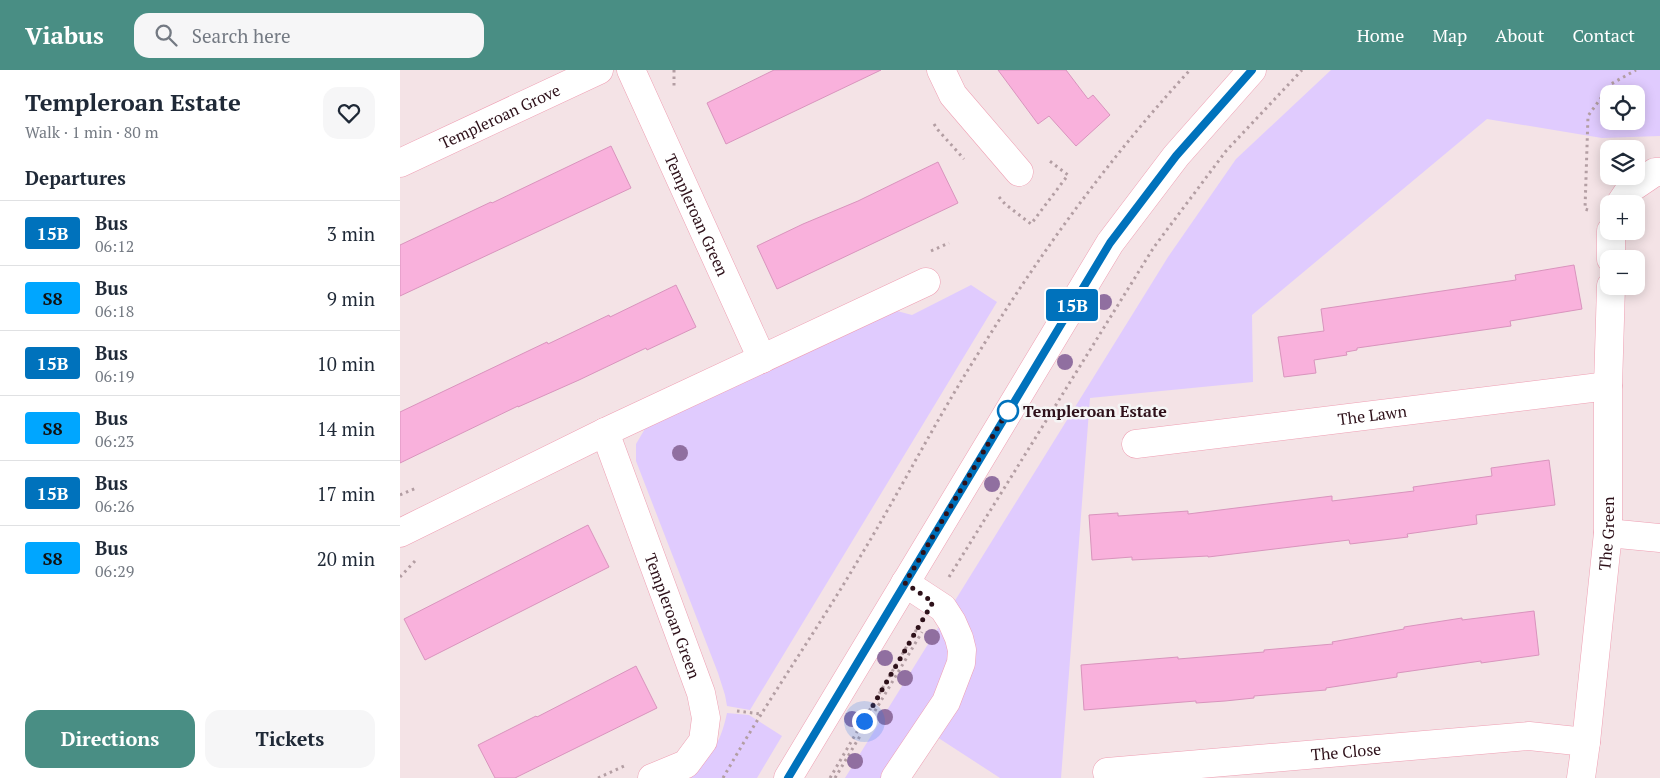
<!DOCTYPE html>
<html lang="en">
<head>
<meta charset="utf-8">
<style>
  body { margin:0; font-family:"PT Serif",serif; background:#f6f6f7; color:#1f2937; height:100vh; display:flex; flex-direction:column; font-size:19px; white-space:nowrap }
  * { box-sizing:border-box; margin:0 }
  p { font-size:16px; color:#747a83 }
  .icon { flex:none; width:28px; height:28px; fill:none; stroke:currentColor; stroke-width:2; stroke-linecap:round; stroke-linejoin:round }
  .map { position:relative; flex:1; overflow:hidden }
  .details { display:flex; flex-direction:column; background:#fff; width:400px }
  .details>* { flex:none }
  .badge { padding:0 10px; border-radius:4px; font-size:18px; line-height:32px }
  .fabs { position:absolute; left:1200px; top:15px; display:grid; gap:10px }
  .fabs a { display:grid; place-items:center; width:45px; height:45px; border-radius:10px; background:#fff; box-shadow:0 2px 12px #0003; font-size:25px }
  .you { position:absolute; width:25px; height:25px; margin:-12px; border:4px solid #fff; border-radius:50%; background:#1a73e8; box-shadow:0 0 0 8px #1a73e833 }
  .map>.badge { position:absolute; translate:-50% -50%; box-shadow:0 0 0 2px #fff }
  h2 { padding:0 25px; font-size:19px; line-height:45px }
  .round { display:grid; place-items:center; flex:none; width:52px; height:52px; border-radius:15px; background:#f6f6f7 }
  .head { display:flex; align-items:center; justify-content:space-between; height:85px; padding:0 25px }
  h1 { font-size:24px; font-weight:700; line-height:38px }
  .button { display:flex; gap:10px; margin-top:auto; padding:10px 25px }
  .button a { flex:1; height:58px; border-radius:15px; background:#498e84; color:#fff; font-size:20px; font-weight:700; line-height:58px; text-align:center }
  .button a+a { background:#f6f6f7; color:#1f2937 }
  ul { padding:0; list-style:none }
  li { display:flex; align-items:center; gap:15px; height:65px; padding:0 25px; border-top:1px solid #e0e1e3 }
  li div { flex:1 }
  li b { display:block; font-size:19px }
  li em { font-style:normal }
  li .badge { min-width:55px; font-weight:700; text-align:center }
  header { display:flex; align-items:center; gap:30px; box-sizing:border-box; height:70px; padding:0 25px; background:#498e84; color:#fff }
  header strong { font-size:24px }
  nav { display:flex; gap:28px; margin-inline-start:auto; font-size:18px }
  .search { width:350px; height:45px; background:#f6f6f7; display:flex; align-items:center; gap:12px; box-sizing:border-box; padding:0 18px; border-radius:15px; color:#747a83; font-size:19px }
  main { display:flex; flex:1; min-height:0 }
  .map>svg:first-child { display:block }
  .green { fill:#e0cbfe; fill-rule:evenodd }
  .building { fill:#f9b1dc; stroke:#d994bd }
  .lines { fill:none; stroke-linecap:round; stroke-linejoin:round }
  .street-casing { stroke:#ef9fb3; stroke-width:29 }
  .secondary-casing { stroke:#ef9fb3; stroke-width:29 }
  .path { stroke:#b39ea3; stroke-width:3; stroke-dasharray:2.5 4; stroke-linecap:butt }
  .street { stroke:#fff; stroke-width:28 }
  .secondary { stroke:#fff; stroke-width:28 }
  .tree { fill:#906fa0 }
  .line-casing { stroke:#fff; stroke-width:11 }
  .line { stroke:#0072bc; stroke-width:8 }
  .walk { stroke:#2e111a; stroke-width:5; stroke-dasharray:0 9 }
  .stop-dot { fill:#fff; stroke:#0072bc; stroke-width:2.5 }
  .labels { text-anchor:middle; stroke-width:5; stroke-linejoin:round; paint-order:stroke }
  .street-label { font-size:16px; fill:#2e111a; stroke:#f5f5f5 }
  .stop-label { font-size:16px; font-weight:bold; fill:#2e111a; stroke:#f5f5f5; text-anchor:start }
</style>
</head>
<body>
<header>
<strong>Viabus</strong>
<div class="search"><svg class="icon" aria-label="search" viewBox="0 0 24 24"><circle cx="10" cy="10" r="6"/><path d="M15 15l6 6"/></svg>Search here</div>
<nav><a>Home</a><a>Map</a><a>About</a><a>Contact</a></nav>
</header>
<main>
<section class="details">
<div class="head"><div><h1>Templeroan Estate</h1><p>Walk · 1 min · 80 m</p></div><a class="round"><svg class="icon" aria-label="heart" viewBox="0 0 24 24"><path d="M12 20l-8-8c-3-5 5-10 8-4 3-6 11-1 8 4z"/></svg></a></div>
<h2>Departures</h2>
<ul>
<li><span class="badge" style="background:#0072bc;color:#fff">15B</span><div><b>Bus</b><p>06:12</p></div><em>3 min</em></li>
<li><span class="badge" style="background:#00a6ff;color:#111">S8</span><div><b>Bus</b><p>06:18</p></div><em>9 min</em></li>
<li><span class="badge" style="background:#0072bc;color:#fff">15B</span><div><b>Bus</b><p>06:19</p></div><em>10 min</em></li>
<li><span class="badge" style="background:#00a6ff;color:#111">S8</span><div><b>Bus</b><p>06:23</p></div><em>14 min</em></li>
<li><span class="badge" style="background:#0072bc;color:#fff">15B</span><div><b>Bus</b><p>06:26</p></div><em>17 min</em></li>
<li><span class="badge" style="background:#00a6ff;color:#111">S8</span><div><b>Bus</b><p>06:29</p></div><em>20 min</em></li>
</ul>
<div class="button"><a>Directions</a><a>Tickets</a></div>
</section>
<div class="map">
<svg width="1260" height="708" viewBox="0 0 1260 708">
  <rect width="100%" height="100%" fill="#f4e3e6"/>
  <path class="green" d="M931 0H1260V66L1202 68 1087 49 852 245 853 312 690 328 661 708H600L520 656 487 708H445L768 187 836 89ZM1209 24H1236V51H1209Z
    M571 215 597 232 350 640 327 636 325 625 318 603 236 391V374L246 357 259 350 497 241 512 245Z
    M327 643 349 645 382 666 357 708H283C310 688 320 676 327 643Z"/>
  <path class="building" d="M374 0H481L326 74 307 33Z
    M598 0H666L688 29 693 25 710 45 676 76 649 46 638 54Z
    M211 76 231 118 0 226V175L91 132 92 133Z
    M538 92 558 133 377 219 357 176 403 154 458 131Z
    M1174 195 1182 239 1110 251 1111 256 957 278V280L946 282 947 285 914 290 916 303 884 307 878 267 924 261 921 239 1116 210 1115 205Z
    M276 215 296 257 247 280 246 278 179 310 118 337V336L0 393V342L147 272 148 274 209 245 210 247Z
    M1149 390 1155 435 1076 445 1077 454 1007 464 1008 467 950 474 949 470 808 487V486L732 490V487L692 490 689 445 718 443V446L788 441V444L932 426V431L1014 421 1013 417 1092 406 1091 398Z
    M188 455 209 497 25 590 4 549Z
    M1134 541 1139 585 1081 593V591L997 603V607L926 618V620L854 626V628L825 631 796 633V631L684 640 681 595 778 587V589L864 582V580L933 574 932 572 1004 559V557L1062 548V550Z
    M236 596 257 638 115 708H95L78 675 136 646 137 647Z"/>
  <g class="lines">
    <defs>
      <g id="street">
        <path id="s1" d="M231 0 362 289"/>
        <path d="M541 0 553 25 619 102"/>
        <path id="s2" d="M0 93 199 0"/>
        <path d="M1220 134 1230 119 1255 102H1260"/>
        <path d="M1211 161V189"/>
        <path id="s3" d="M205 362 301 623 306 648 303 671 286 694 252 708"/>
        <path id="s4" d="M736 374 1208 316"/>
        <path d="M0 463 205 362 526 212"/>
        <path d="M1208 463 1260 468"/>
        <path id="s5" d="M707 702 1129 666 1186 672"/>
        <path d="M495 708 546 632 561 593 562 580 559 568 552 552 543 538 505 513"/>
        <path id="s6" d="M1181 708 1186 672 1208 463V316L1211 216"/>
      </g>
      <path id="secondary" d="M388 708 710 173 776 86 852 0"/>
    </defs>
    <use href="#street" class="street-casing"/>
    <use href="#secondary" class="secondary-casing"/>
    <path class="path" d="M274 0V17
      M534 54 538 60 564 89
      M599 127 605 134 631 154 668 105 647 89
      M1188 140 1185 139 1188 46 1211 14 1236 0
      M531 181 549 173
      M0 425 16 418
      M0 507 15 491
      M549 507 754 177 826 81 902 0
      M337 641 361 644
      M198 708 224 696
      M323 708C366 632 416 562 460 487 500 421 535 352 576 287 638 186 709 88 790 0
      M430 708 518 557
      M435 708 522 562"/>
    <use href="#street" class="street"/>
    <use href="#secondary" class="secondary"/>
  </g>
  <g class="tree">
    <circle cx="704" cy="232" r="8"/>
    <circle cx="665" cy="292" r="8"/>
    <circle cx="280" cy="383" r="8"/>
    <circle cx="592" cy="414" r="8"/>
    <circle cx="532" cy="567" r="8"/>
    <circle cx="485" cy="588" r="8"/>
    <circle cx="505" cy="608" r="8"/>
    <circle cx="485" cy="647" r="8"/>
    <circle cx="452" cy="649" r="8"/>
    <circle cx="455" cy="691" r="8"/>
  </g>
  <g class="lines">
    <defs>
      <path id="line" d="M388 708 710 173 776 86 852 0"/>
    </defs>
    <use href="#line" class="line-casing"/>
    <use href="#line" class="line"/>
    <path class="walk" d="M464 651 533 532 505 513 612 334 608 341"/>
  </g>
  <circle class="stop-dot" cx="608" cy="341" r="10"/>
  <g class="labels">
    <g class="street-label">
      <text dy="6" stroke="none"><textPath href="#s2" startOffset="110">Templeroan Grove</textPath></text>
      <text dy="6" stroke="none"><textPath href="#s1" startOffset="159">Templeroan Green</textPath></text>
      <text dy="6" stroke="none"><textPath href="#s4" startOffset="238">The Lawn</textPath></text>
      <text dy="6" stroke="none"><textPath href="#s6" startOffset="246">The Green</textPath></text>
      <text dy="6" stroke="none"><textPath href="#s3" startOffset="196">Templeroan Green</textPath></text>
      <text dy="6" stroke="none"><textPath href="#s5" startOffset="240">The Close</textPath></text>
    </g>
    <g class="stop-label">
      <text x="623" y="347">Templeroan Estate</text>
    </g>
  </g>
</svg>
<div class="fabs">
<a><svg class="icon" aria-label="locate" viewBox="0 0 24 24"><circle cx="12" cy="12" r="6"/><path d="M12 2v4M12 18v4M2 12h4M18 12h4"/></svg></a>
<a><svg class="icon" aria-label="layers" viewBox="0 0 24 24"><path d="M12 4l9 5-9 5-9-5zM3 14l9 5 9-5"/></svg></a>
<a>+</a>
<a>−</a>
</div>
<div class="you" style="left:464px;top:651px"></div>
<b class="badge" style="left:672px;top:235px;background:#0072bc;color:#fff">15B</b>
</div>
</main>
</body>
</html>
